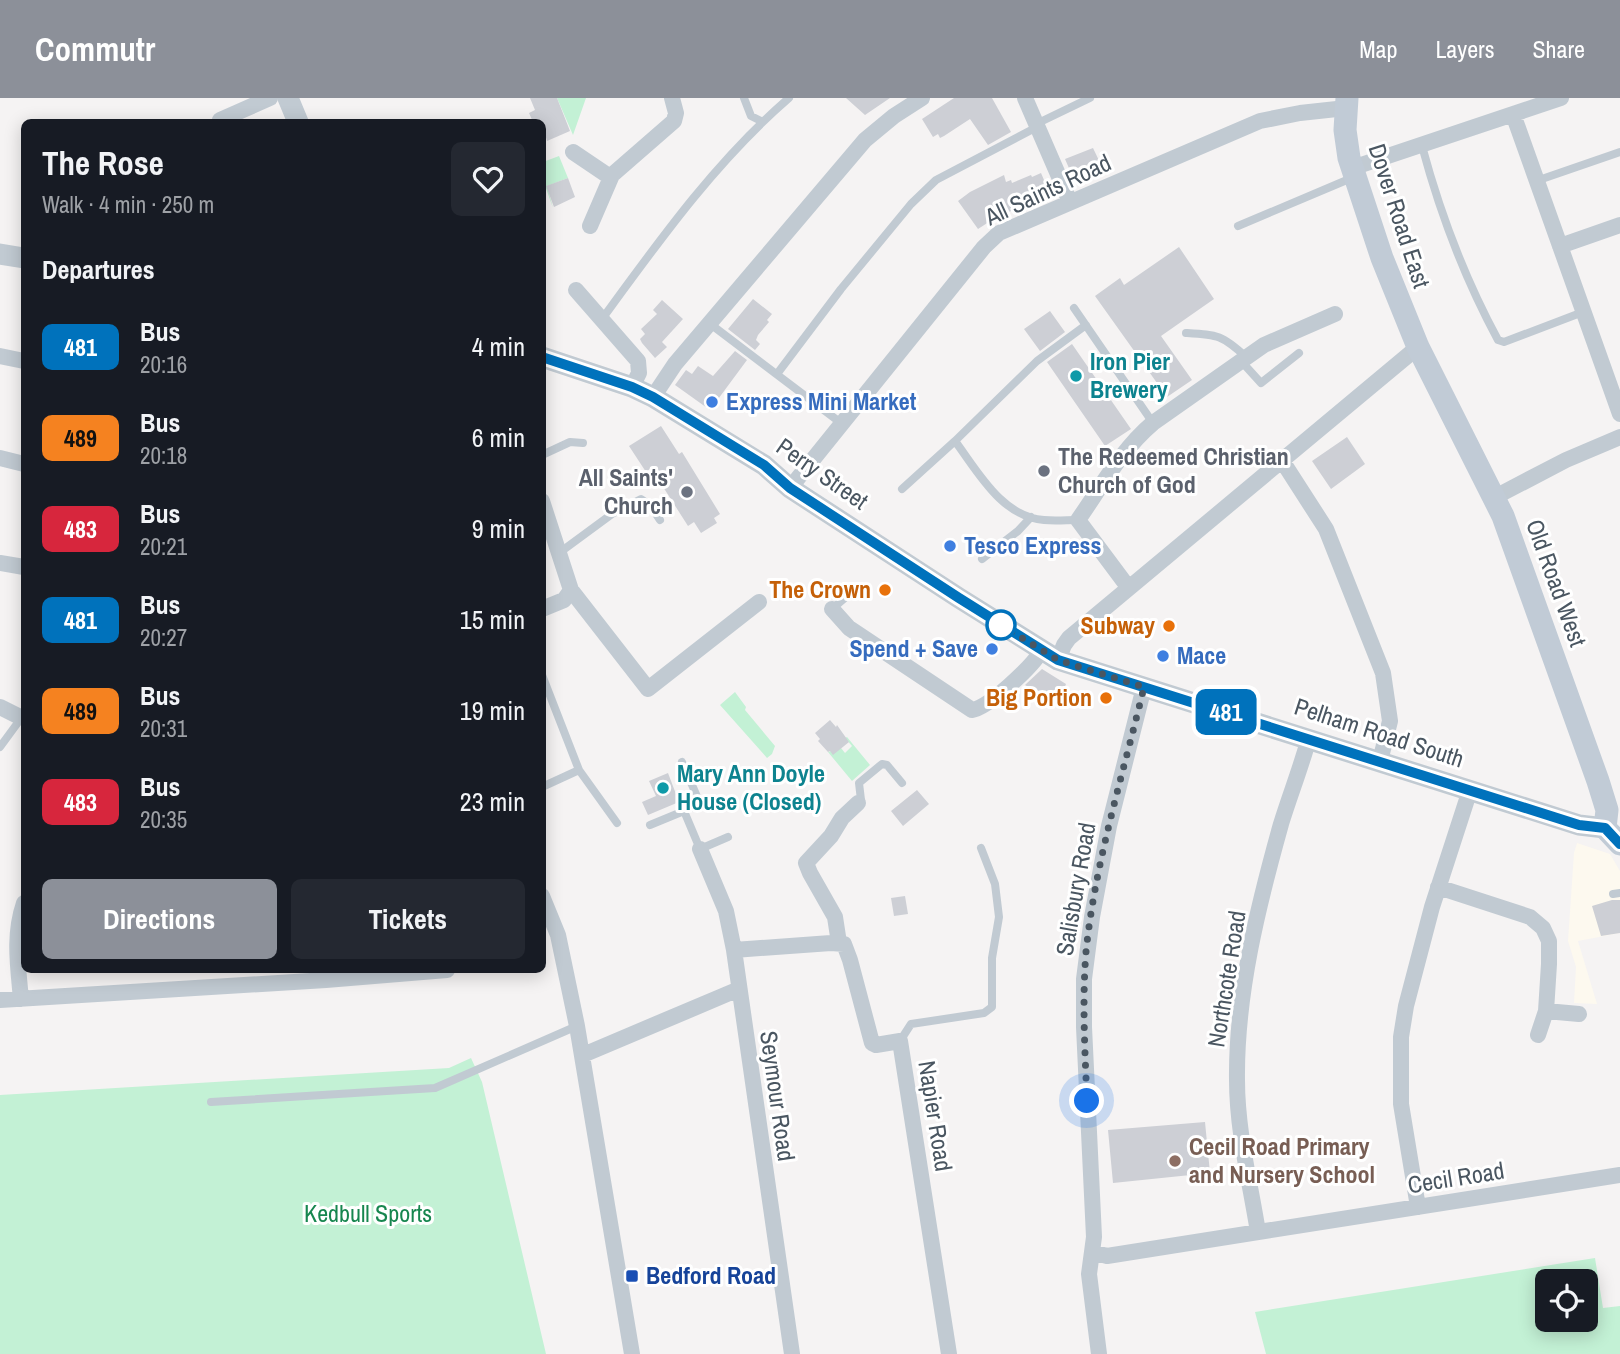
<!DOCTYPE html>
<html lang="en">
<head>
<meta charset="utf-8">
<style>
  body { margin:0; font-family:"Archivo Narrow",sans-serif; background:#242831; color:#f1f3f6; height:100vh; display:flex; flex-direction:column; font-size:26px; white-space:nowrap }
  * { box-sizing:border-box; margin:0 }
  p { font-size:23px; color:#9ea1a6 }
  .icon { flex:none; width:38px; height:38px; fill:none; stroke:currentColor; stroke-width:2; stroke-linecap:round; stroke-linejoin:round }
  .map { position:relative; flex:1; overflow:hidden }
  .side { position:absolute; left:21px; top:21px; width:525px; height:854px; display:flex; flex-direction:column; background:#171b24; border-radius:10px; box-shadow:0 4px 18px #0003 }
  .side>* { flex:none }
  .badge { padding:0 14px; border-radius:10px; font-size:24px; line-height:46px }
  .fabs { position:absolute; left:1535px; top:1171px; display:grid; gap:14px }
  .fabs a { display:grid; place-items:center; width:63px; height:63px; border-radius:10px; background:#171b24; box-shadow:0 4px 18px #0003; font-size:35px }
  .you { position:absolute; width:35px; height:35px; margin:-18px; border:5px solid #fff; border-radius:50%; background:#1a73e8; box-shadow:0 0 0 10px #1a73e833 }
  .map>.badge { position:absolute; translate:-50% -50%; box-shadow:0 0 0 4px #fff }
  h2 { padding:0 21px; font-size:26px; line-height:63px }
  .round { display:grid; place-items:center; flex:none; width:74px; height:74px; border-radius:10px; background:#242831 }
  .summary { display:flex; align-items:center; justify-content:space-between; height:119px; padding:0 21px }
  h1 { font-size:33px; font-weight:700; line-height:52px }
  .cta { display:flex; gap:14px; margin-top:auto; padding:14px 21px }
  .cta a { flex:1; height:80px; border-radius:10px; background:#8c9099; color:#fff; font-size:28px; font-weight:700; line-height:80px; text-align:center }
  .cta a+a { background:#242831; color:#f1f3f6 }
  ul { padding:0; list-style:none }
  li { display:flex; align-items:center; gap:21px; height:91px; padding:0 21px }
  li div { flex:1 }
  li b { display:block; font-size:26px }
  li em { font-style:normal }
  li .badge { min-width:77px; font-weight:700; text-align:center }
  header { display:flex; align-items:center; gap:42px; box-sizing:border-box; height:98px; padding:0 35px; background:#8c9099; color:#fff }
  header strong { font-size:33px }
  nav { display:flex; gap:38px; margin-inline-start:auto; font-size:24px }
  .map>svg:first-child { display:block }
  .commercial { fill:#fdf9ef }
  .green { fill:#c3f1d5; fill-rule:evenodd }
  .building { fill:#cdcfd5 }
  .lines { fill:none; stroke-linecap:round; stroke-linejoin:round }
  .service { stroke:#c1cad2; stroke-width:8 }
  .minor { stroke:#c1cad2; stroke-width:16 }
  .tertiary { stroke:#c1cad2; stroke-width:21 }
  .secondary { stroke:#c1cbd6; stroke-width:23 }
  .line-casing { stroke:#fff; stroke-width:16 }
  .line { stroke:#0072bc; stroke-width:10 }
  .walk { stroke:#4a5661; stroke-width:7; stroke-dasharray:0 12.6 }
  .culture-dot { fill:#0f9aa8; stroke:#fff; stroke-width:2.5 }
  .shop-dot { fill:#3f7fe0; stroke:#fff; stroke-width:2.5 }
  .worship-dot { fill:#6b7280; stroke:#fff; stroke-width:2.5 }
  .food-dot { fill:#e8710a; stroke:#fff; stroke-width:2.5 }
  .stop-dot { fill:#fff; stroke:#0072bc; stroke-width:3.5 }
  .education-dot { fill:#8d6e63; stroke:#fff; stroke-width:2.5 }
  .transit-dot { fill:#1a4fb4; stroke:#fff; stroke-width:2.5 }
  .labels { text-anchor:middle; stroke-width:6; stroke-linejoin:round; paint-order:stroke }
  .street-label { font-size:24px; fill:#4a5661; stroke:#fff }
  .culture-label { font-size:24px; font-weight:bold; fill:#0d838f; stroke:#fff; text-anchor:start }
  .shop-label { font-size:24px; font-weight:bold; fill:#366cbe; stroke:#fff; text-anchor:start }
  .worship-label { font-size:24px; font-weight:bold; fill:#5b616d; stroke:#fff; text-anchor:start }
  .food-label { font-size:24px; font-weight:bold; fill:#c56008; stroke:#fff; text-anchor:end }
  .education-label { font-size:24px; font-weight:bold; fill:#785e54; stroke:#fff; text-anchor:start }
  .park-label { font-size:24px; fill:#17864f; stroke:#fff }
  .transit-label { font-size:24px; font-weight:bold; fill:#164399; stroke:#fff; text-anchor:start }
</style>
</head>
<body>
<header>
<strong>Commutr</strong>
<nav><a>Map</a><a>Layers</a><a>Share</a></nav>
</header>
<div class="map">
<svg width="1620" height="1256" viewBox="0 0 1620 1256">
  <rect width="100%" height="100%" fill="#f5f3f3"/>
  <path class="commercial" d="M1577 745 1610 756 1620 773V835L1578 843 1597 906 1574 905 1576 869 1568 843 1574 755Z"/>
  <path class="green" d="M557 0H586L573 37Z
    M559 58 568 80 547 88 553 110 543 82V64Z
    M735 594 746 609 745 612 775 648 772 656 767 660 720 607Z
    M847 639 870 667 852 683 828 654 841 650 845 655 852 648 845 640Z
    M471 960 482 984 546 1256H0V997L449 970Z
    M1595 1160 1603 1210 1620 1208V1256H1266L1255 1214ZM1547 1183H1586V1222H1547Z"/>
  <path class="building" d="M530 0H557L570 33 547 43 542 24H533L529 15 535 12Z
    M846 0H890L865 17Z
    M954 0H992L1011 34 988 47 970 21 944 38 940 40 938 36 933 39 922 21Z
    M1093 50 1104 73 1075 84 1065 61Z
    M1041 75 1050 96 995 120 978 131 958 103 970 94 1004 77 1006 84 1011 82 1012 85 1031 77 1032 79Z
    M568 80 575 99 554 109 546 88Z
    M1179 149 1214 201 1161 238 1192 282 1167 299 1095 198 1120 180 1124 187Z
    M753 201 772 216 767 222 769 224 758 237 756 242 760 246 755 252 728 231Z
    M662 202 683 221 662 244 667 249 655 260 642 245 640 241 645 236 641 231 657 216 653 212Z
    M1050 213 1065 234 1040 253 1024 231Z
    M1072 246 1131 331 1105 348 1047 264Z
    M735 253 747 262 710 312 675 287 686 272 692 276 698 268 713 278Z
    M661 328 679 356 682 354 720 416 714 420 717 425 701 435 694 424 688 428 651 370 646 374 629 348Z
    M1347 339 1365 366 1331 391 1312 363Z
    M1042 571 1066 586 1058 606 1025 587Z
    M830 622 836 629 837 627 849 644 833 657 830 653 828 654 818 643 820 641 815 635Z
    M668 675 679 704 648 717 642 704 656 698 649 683Z
    M917 692 929 706 903 728 891 713Z
    M905 798 908 816 894 818 891 800Z
    M1612 802H1620V835L1601 838 1592 808Z
    M1205 1024 1210 1075 1113 1085 1108 1032Z"/>
  <g class="lines">
    <path class="service" d="M744 0 751 18 761 23
      M1036 26 1090 0
      M1422 48C1440 115 1465 181 1498 242L1504 244 1583 214
      M1536 83 1620 54
      M1238 128 1354 79
      M1074 210 1153 325
      M602 221C659 143 716 63 789 0
      M709 225 841 325
      M1186 235C1218 237 1222 237 1246 259
      M1241 263 1261 285 1299 255
      M777 276 841 191 911 106 936 82 1037 29
      M955 343 1037 263 1086 227
      M542 357 570 344 583 345
      M902 391 955 343C978 374 1002 419 1044 422 1055 423 1067 422 1078 422
      M559 455 612 416 641 401 650 407 660 422
      M982 461 1018 433 1031 419
      M832 511 846 499
      M542 577 579 672 542 689
      M0 649 22 619
      M682 664 699 703 697 707 684 713 700 751 728 739
      M579 672 617 725
      M858 705 861 702 859 685 882 666 887 667 902 685
      M650 727 684 713
      M1613 796 1620 795
      M900 943 911 926 984 915 992 909V860L999 819 995 786 981 750
      M211 1004 435 990 577 928"/>
    <path class="minor" d="M1025 0 1070 104
      M1513 16 1620 316
      M220 22 270 0
      M573 54 610 79
      M1352 70 1561 0
      M590 128 612 77 674 23 676 15 672 0
      M1560 148 1620 127
      M576 192 638 263 639 275 632 289
      M0 258 24 263
      M653 299 675 266 865 42 894 18 922 0
      M0 360 24 366
      M1281 361 1326 431 1383 575 1390 623 1380 663
      M790 390 984 149 999 135 1260 23 1300 15 1346 10
      M1495 399 1566 362 1620 339
      M542 403 571 492 648 591 759 504
      M0 465 24 469
      M1128 489 1078 422C1101 389 1122 351 1153 325L1264 247 1335 216
      M542 511 564 502 571 492
      M832 511 849 530 972 612C988 610 1033 568 1041 553
      M1058 562 1064 547 1069 540 1418 249
      M0 609 20 619
      M700 751 726 813 734 852 792 1256
      M1438 789 1530 819 1543 830 1549 843V866L1546 913 1538 937
      M542 798 558 837 577 928 632 1256
      M839 845 835 819 810 775 806 765 831 738 842 720 858 705
      M734 852 831 845 844 846 850 862 872 945 876 947 900 943 949 1256
      M21 901C18 868 13 837 24 805
      M0 902 326 882 447 872
      M1546 913 1579 916
      M583 957 739 891
      M1418 1109 1401 1006V939L1406 908 1432 809 1470 692
      M1258 1134C1250 1084 1237 1033 1237 982 1236 896 1258 808 1281 726 1290 697 1301 669 1309 640
      M1092 1154 1107 1158 1620 1077
      M1099 1256 1089 1176 1094 1139 1084 929V881L1092 819 1109 728 1144 589"/>
    <path class="tertiary" d="M288 0 298 24
      M0 156 24 160
      M542 259 632 289 653 299 764 367 790 390 959 500 1058 562 1579 727 1605 730"/>
    <path class="secondary" d="M1347 0 1345 32 1349 60 1382 160 1418 249 1503 418 1598 683 1607 712 1605 730 1620 746"/>
  </g>
  <g class="lines">
    <defs>
      <path id="line" d="M542 259 632 289 653 299 764 367 790 390 959 500 1058 562 1579 727 1605 730 1620 746"/>
    </defs>
    <use href="#line" class="line-casing"/>
    <use href="#line" class="line"/>
    <path class="walk" d="M1001 527 1058 562 1144 589C1123 677 1095 764 1086 854 1082 904 1085 954 1087 1003"/>
  </g>
  <g class="culture-dot">
    <circle cx="1076" cy="278" r="7"/>
    <circle cx="663" cy="690" r="7"/>
  </g>
  <g class="shop-dot">
    <circle cx="712" cy="304" r="7"/>
    <circle cx="950" cy="448" r="7"/>
    <circle cx="992" cy="551" r="7"/>
    <circle cx="1163" cy="558" r="7"/>
  </g>
  <g class="worship-dot">
    <circle cx="1044" cy="373" r="7"/>
    <circle cx="687" cy="394" r="7"/>
  </g>
  <g class="food-dot">
    <circle cx="885" cy="492" r="7"/>
    <circle cx="1169" cy="528" r="7"/>
    <circle cx="1106" cy="600" r="7"/>
  </g>
  <circle class="stop-dot" cx="1001" cy="527" r="14"/>
  <circle class="education-dot" cx="1175" cy="1063" r="7"/>
  <rect class="transit-dot" x="625" y="1171" width="14" height="14" rx="3.5"/>
  <g class="labels">
    <g class="street-label">
      <text transform="translate(1048 92) rotate(-25)" y="8">All Saints Road</text>
      <text transform="translate(1399 118) rotate(72)" y="8">Dover Road East</text>
      <text transform="translate(822 376) rotate(35)" y="8">Perry Street</text>
      <text transform="translate(1556 485) rotate(70)" y="8">Old Road West</text>
      <text transform="translate(1379 635) rotate(18)" y="8">Pelham Road South</text>
      <text transform="translate(1076 791) rotate(-80)" y="8">Salisbury Road</text>
      <text transform="translate(1227 881) rotate(-81)" y="8">Northcote Road</text>
      <text transform="translate(777 998) rotate(82)" y="8">Seymour Road</text>
      <text transform="translate(935 1018) rotate(81)" y="8">Napier Road</text>
      <text transform="translate(1456 1080) rotate(-9)" y="8">Cecil Road</text>
    </g>
    <g class="culture-label">
      <text x="1090" y="272">Iron Pier<tspan x="1090" dy="28">Brewery</tspan></text>
      <text x="677" y="684">Mary Ann Doyle<tspan x="677" dy="28">House (Closed)</tspan></text>
    </g>
    <g class="shop-label">
      <text x="726" y="312">Express Mini Market</text>
      <text x="964" y="456">Tesco Express</text>
      <text x="978" y="559" text-anchor="end">Spend + Save</text>
      <text x="1177" y="566">Mace</text>
    </g>
    <g class="worship-label">
      <text x="1058" y="367">The Redeemed Christian<tspan x="1058" dy="28">Church of God</tspan></text>
      <text x="673" y="388" text-anchor="end">All Saints'<tspan x="673" dy="28">Church</tspan></text>
    </g>
    <g class="food-label">
      <text x="871" y="500">The Crown</text>
      <text x="1155" y="536">Subway</text>
      <text x="1092" y="608">Big Portion</text>
    </g>
    <g class="education-label">
      <text x="1189" y="1057">Cecil Road Primary<tspan x="1189" dy="28">and Nursery School</tspan></text>
    </g>
    <g class="park-label">
      <text x="368" y="1124">Kedbull Sports</text>
    </g>
    <g class="transit-label">
      <text x="646" y="1186">Bedford Road</text>
    </g>
  </g>
</svg>
<div class="fabs">
<a><svg class="icon" aria-label="locate" viewBox="0 0 24 24"><circle cx="12" cy="12" r="6"/><path d="M12 2v4M12 18v4M2 12h4M18 12h4"/></svg></a>
</div>
<div class="you" style="left:1087px;top:1003px"></div>
<b class="badge" style="left:1226px;top:614px;background:#0072bc;color:#fff">481</b>
<section class="side">
<div class="summary"><div><h1>The Rose</h1><p>Walk · 4 min · 250 m</p></div><a class="round"><svg class="icon" aria-label="heart" viewBox="0 0 24 24"><path d="M12 20l-8-8c-3-5 5-10 8-4 3-6 11-1 8 4z"/></svg></a></div>
<h2>Departures</h2>
<ul>
<li><span class="badge" style="background:#0072bc;color:#fff">481</span><div><b>Bus</b><p>20:16</p></div><em>4 min</em></li>
<li><span class="badge" style="background:#f58220;color:#111">489</span><div><b>Bus</b><p>20:18</p></div><em>6 min</em></li>
<li><span class="badge" style="background:#d7263d;color:#fff">483</span><div><b>Bus</b><p>20:21</p></div><em>9 min</em></li>
<li><span class="badge" style="background:#0072bc;color:#fff">481</span><div><b>Bus</b><p>20:27</p></div><em>15 min</em></li>
<li><span class="badge" style="background:#f58220;color:#111">489</span><div><b>Bus</b><p>20:31</p></div><em>19 min</em></li>
<li><span class="badge" style="background:#d7263d;color:#fff">483</span><div><b>Bus</b><p>20:35</p></div><em>23 min</em></li>
</ul>
<div class="cta"><a>Directions</a><a>Tickets</a></div>
</section>
</div>
</body>
</html>
